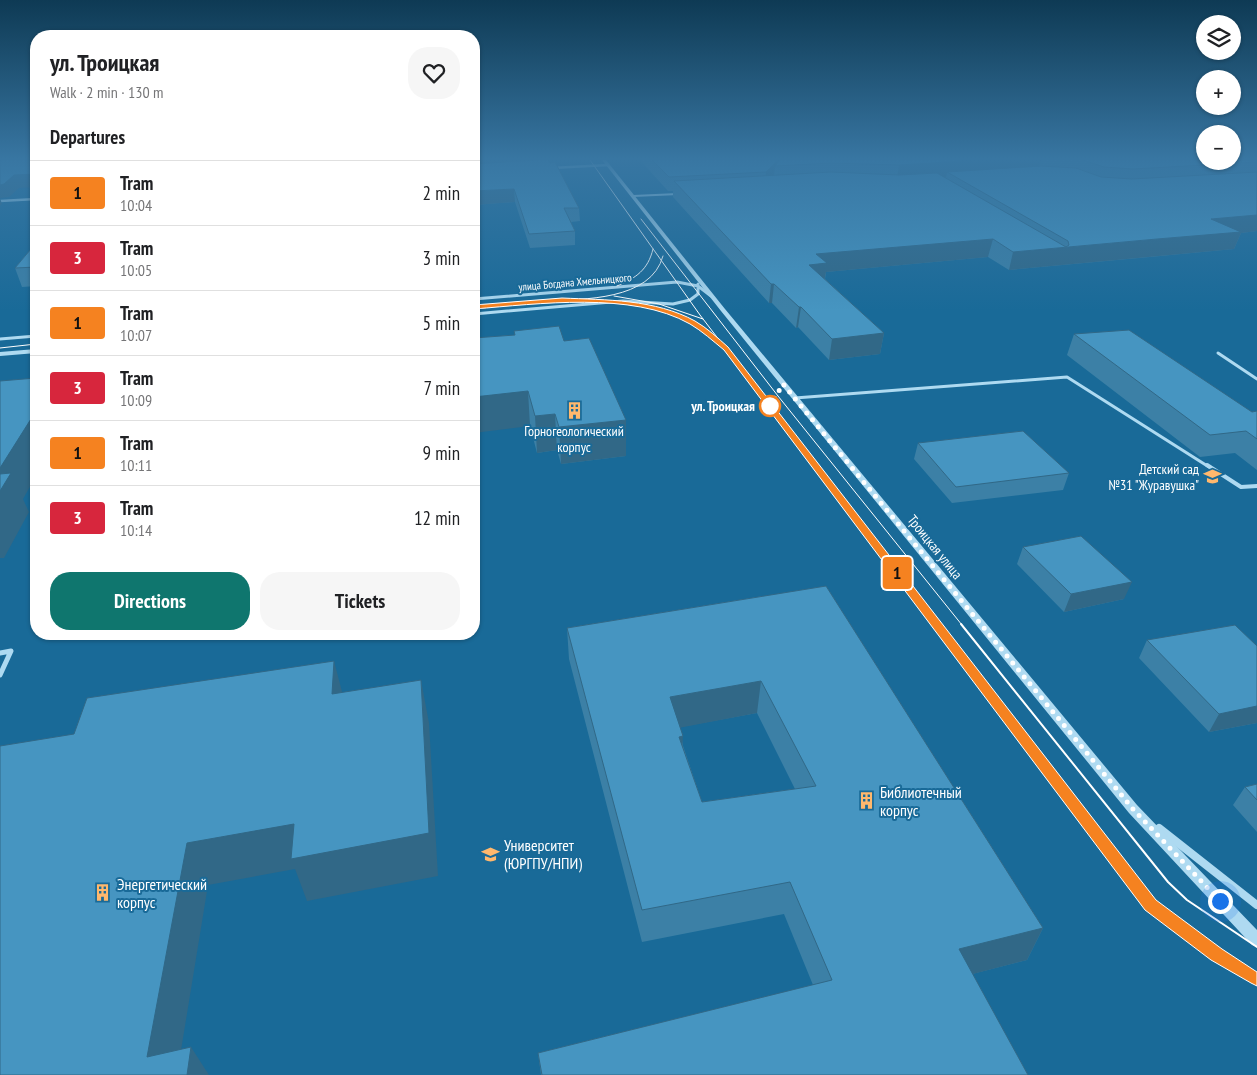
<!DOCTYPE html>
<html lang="en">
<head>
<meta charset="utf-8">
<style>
  body { margin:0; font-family:"PT Sans Narrow",sans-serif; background:#f6f6f6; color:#202124; height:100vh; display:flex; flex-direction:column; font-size:19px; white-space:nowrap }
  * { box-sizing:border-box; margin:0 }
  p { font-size:16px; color:#757577 }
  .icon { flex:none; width:28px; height:28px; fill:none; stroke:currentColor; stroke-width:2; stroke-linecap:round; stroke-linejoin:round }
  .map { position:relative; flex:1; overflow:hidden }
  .drawer { position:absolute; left:30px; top:30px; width:450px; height:610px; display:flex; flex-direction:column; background:#fff; border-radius:20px; box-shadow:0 1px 4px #0004 }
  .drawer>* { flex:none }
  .badge { padding:0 10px; border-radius:4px; font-size:18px; line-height:32px }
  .controls { position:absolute; left:1196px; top:15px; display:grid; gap:10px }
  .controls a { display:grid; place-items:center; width:45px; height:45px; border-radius:50%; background:#fff; box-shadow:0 1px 4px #0004; font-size:25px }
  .you { position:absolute; width:25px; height:25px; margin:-12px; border:4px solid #fff; border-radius:50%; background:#1a73e8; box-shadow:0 0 0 8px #1a73e833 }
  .map>.badge { position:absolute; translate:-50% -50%; box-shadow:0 0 0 2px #fff }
  h2 { padding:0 20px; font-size:19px; line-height:45px }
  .round { display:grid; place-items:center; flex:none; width:52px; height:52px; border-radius:20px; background:#f6f6f6 }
  .headline { display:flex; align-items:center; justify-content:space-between; height:85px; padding:0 20px }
  h1 { font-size:24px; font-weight:800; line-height:38px }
  .button { display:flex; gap:10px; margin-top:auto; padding:10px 20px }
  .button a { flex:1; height:58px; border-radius:20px; background:#0f766e; color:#fff; font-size:20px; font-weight:800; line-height:58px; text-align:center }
  .button a+a { background:#f6f6f6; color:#202124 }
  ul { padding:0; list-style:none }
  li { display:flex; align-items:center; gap:15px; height:65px; padding:0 20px; border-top:1px solid #e0e0e0 }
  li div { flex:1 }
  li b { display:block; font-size:19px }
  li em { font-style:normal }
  li .badge { min-width:55px; font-weight:700; text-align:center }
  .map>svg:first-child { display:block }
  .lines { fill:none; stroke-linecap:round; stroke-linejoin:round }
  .service-far3 { stroke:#aedaf1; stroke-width:2 }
  .service-far2 { stroke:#aedaf1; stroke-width:3 }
  .service-far1 { stroke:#aedaf1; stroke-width:4 }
  .service { stroke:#aedaf1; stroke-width:5 }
  .minor-far3 { stroke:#aedaf1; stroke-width:2.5 }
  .minor-far2 { stroke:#aedaf1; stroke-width:3 }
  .minor-far1 { stroke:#aedaf1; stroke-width:4 }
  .minor { stroke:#aedaf1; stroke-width:8 }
  .tertiary { fill:#aedaf1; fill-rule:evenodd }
  .tram-far1 { stroke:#fff; stroke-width:1 }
  .tram { stroke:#fff; stroke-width:2 }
  .wall { fill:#3c80a6; fill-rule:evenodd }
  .shaded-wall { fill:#316887 }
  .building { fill:#4695c1; stroke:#316887; fill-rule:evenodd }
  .line { fill:#f58220; stroke:#fff }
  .walk { stroke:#fff; stroke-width:5; stroke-dasharray:0 9 }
  .stop-dot { fill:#fff; stroke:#f58220; stroke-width:2.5 }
  .labels { text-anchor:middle; stroke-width:4; stroke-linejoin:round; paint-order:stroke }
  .far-street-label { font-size:11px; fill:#fff; stroke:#196a98 }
  .stop-label { font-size:14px; font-weight:bold; fill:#fff; stroke:#196a98; text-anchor:end }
  .poi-label { font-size:14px; fill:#fff; stroke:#196a98 }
  .street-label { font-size:14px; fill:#fff; stroke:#196a98 }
  .near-poi-label { font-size:16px; fill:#fff; stroke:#196a98; text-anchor:start }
</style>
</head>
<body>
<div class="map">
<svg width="1257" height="1075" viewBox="0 0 1257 1075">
  <rect width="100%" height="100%" fill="#196a98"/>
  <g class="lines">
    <path class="service-far3" d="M633 196 678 194"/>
    <path class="service-far2" d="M1218 353 1257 379
      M795 398 1067 377 1209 467"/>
    <path class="service-far1" d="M1207 465 1241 487 1257 486"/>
    <path class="service" d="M0 653 11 651 0 675"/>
    <path class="minor-far3" d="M551 168 608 165
      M0 201 36 199"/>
    <path class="minor-far2" d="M474 299 677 282 698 286 711 296
      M474 314 623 301 673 304 690 300 698 294V284
      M0 339 36 336"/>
    <path class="minor-far1" d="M0 354 36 351"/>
    <path class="minor" d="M1159 828 1257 905"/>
    <path class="tertiary" d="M602 160H606L725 309 1137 805 1257 930V947L1252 945 1129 813 721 311Z"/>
    <path class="tram-far1" d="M590 160 700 315 937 625
      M641 219 778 396 962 625
      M617 286C636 278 648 270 653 249
      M614 296 659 304 703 319
      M474 307C498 305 522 303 546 301 583 299 651 301 663 256
      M681 317 713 337
      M0 348 36 344"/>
    <path class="tram" d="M936 624 1151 905 1216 954 1257 978
      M961 624 1168 882 1187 900 1257 947"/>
  </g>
  <path class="wall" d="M474 160 579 208 580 221 571 222 575 231V245L530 248 515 202 474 205Z
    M640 160H1257V231L1241 233 1234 249 1150 257 1009 270 988 257 826 272 825 279 884 333 880 354 829 360 798 327 796 328 772 303H769L673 197V191H668Z
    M36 243V286L22 287 15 268Z
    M514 331 564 341 626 420V456L561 464 557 450 537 453 530 426Z
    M1074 334 1252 412 1257 411V470L1235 453 1200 457 1067 355Z
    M918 443 1069 473 1063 490 952 503 914 459Z
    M1023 547 1124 599 1064 612 1017 564Z
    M826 586 1043 928 1027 960 972 974 1028 1075H541L538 1053 813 985 784 914 642 942 569 659 567 628ZM757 713 795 789 702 802 683 746 680 727Z
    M1147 640 1257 723 1209 732 1139 658Z
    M1257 784V832L1233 805 1245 787Z"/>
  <path class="shaded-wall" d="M474 160H544L474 170Z
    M778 160H839L775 166 774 176 765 186 766 172Z
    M978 160H1041L1037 175 947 172 945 182 896 185 899 165Z
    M36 174V187L19 188 9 197 0 198 2 204 0 206V185L14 175Z
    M514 189 515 202 474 205V191Z
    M1257 215V231L1241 233 1234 249 1009 270 1013 252 1205 235 1211 219Z
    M993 239 988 257 826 272 824 282 809 265 816 254Z
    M771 284H774L772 303H769Z
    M799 307H801L798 327 796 328Z
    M884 333 880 354 829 360 832 339Z
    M528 391 530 426 474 433V397Z
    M36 411V476L23 499 29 512 4 558H0V468Z
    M555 414 557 450 537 453 535 416Z
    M626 420V456L561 464 559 427Z
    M1132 582 1124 599 1064 612 1071 594Z
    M334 661 345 703 332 694Z
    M421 680 429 723 438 876 307 901 295 869 208 885 177 1075 147 1057 187 843Z
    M761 681 757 713 668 730 670 697Z
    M1257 706V723L1209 732 1219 714Z
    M683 736 681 768 679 737Z
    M1043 928 1027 960 946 981 959 949Z
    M191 1047 209 1075H187Z"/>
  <path class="building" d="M0 160H36V174L14 175 4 184 0 185Z
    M537 160H548L550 163 555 162 579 208H564L575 231 529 234 514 189 474 191V164Z
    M652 160H778L766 172 669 177Z
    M780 160H978L899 165 831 163 775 166Z
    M1082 160H1205V161L1257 160V162L1133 169 1104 167Z
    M1041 166 1076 168 1101 177 1132 179 1257 172V215L1211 219 1241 232 1157 239 1013 252 993 239 816 254 827 263 809 265 884 333 832 339 801 307H799L774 284H771L674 181 831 172 899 175 937 173 1066 247 1069 245 1068 241 947 172Z
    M36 243V267L15 268Z
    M559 326 564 341 589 338 626 420 559 427 555 414 535 416 528 391 474 397V338L515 335 514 331Z
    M1129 330 1252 412 1257 411V439L1246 431 1210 435 1074 334Z
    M36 378V411L0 468V381Z
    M1023 431 1069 473 956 487 918 443Z
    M11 473 0 491V474Z
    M1081 536 1132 582 1071 594 1023 547Z
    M826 586 1043 928 959 949 1028 1075H542L538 1053 832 980 790 882 642 910 567 628ZM761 681 816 786 702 802 679 737 683 736 670 697Z
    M1235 625 1257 646V706L1219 714 1147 640Z
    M334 661 332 694 421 680 429 833 291 859 294 824 187 843 147 1057 191 1047 187 1075H0V746L74 734 87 698Z
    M1257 784V800L1245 787Z"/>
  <linearGradient id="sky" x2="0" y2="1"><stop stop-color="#0e3a54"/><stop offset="0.51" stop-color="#3876a2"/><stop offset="1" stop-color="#3876a2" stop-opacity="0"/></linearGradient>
  <rect width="1257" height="311" fill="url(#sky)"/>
  <path class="line" d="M562 298C606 300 655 299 695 321 707 328 718 338 728 347L1156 900 1222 949 1257 972V986L1251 983 1211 960 1145 910 724 350C713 341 702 331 690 324 632 291 538 304 474 309L471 307 474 305Z"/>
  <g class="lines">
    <path class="walk" d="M770 406 783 384 1133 809 1220 901"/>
  </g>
  <defs>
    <symbol id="building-bare" viewBox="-9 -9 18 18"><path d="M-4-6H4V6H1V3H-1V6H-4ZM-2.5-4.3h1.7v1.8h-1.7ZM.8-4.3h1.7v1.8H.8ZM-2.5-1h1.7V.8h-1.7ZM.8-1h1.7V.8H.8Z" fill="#ffb86d" stroke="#196a98" stroke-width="2.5" paint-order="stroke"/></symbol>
    <symbol id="school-bare" viewBox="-9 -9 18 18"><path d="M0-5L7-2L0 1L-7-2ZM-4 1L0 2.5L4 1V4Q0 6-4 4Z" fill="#ffb86d" stroke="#196a98" stroke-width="2.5" paint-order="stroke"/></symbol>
    <symbol id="university-bare" viewBox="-9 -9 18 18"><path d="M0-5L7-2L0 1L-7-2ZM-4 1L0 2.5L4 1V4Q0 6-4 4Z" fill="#ffb86d" stroke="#196a98" stroke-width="2.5" paint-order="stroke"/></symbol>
  </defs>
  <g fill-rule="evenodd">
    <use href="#building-bare" x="562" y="398" width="25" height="25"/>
    <use href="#school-bare" x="1200" y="464" width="25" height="25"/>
    <use href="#building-bare" x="854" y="788" width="25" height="25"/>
    <use href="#university-bare" x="478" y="842" width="25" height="25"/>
    <use href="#building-bare" x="90" y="880" width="25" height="25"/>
  </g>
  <circle class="stop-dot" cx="770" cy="406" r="10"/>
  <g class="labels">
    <g class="far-street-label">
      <text transform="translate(575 282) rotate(-5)" y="4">улица Богдана Хмельницкого</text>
    </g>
    <g class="stop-label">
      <text x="755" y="411">ул. Троицкая</text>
    </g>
    <g class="poi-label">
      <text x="574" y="436">Горногеологический<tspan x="574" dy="16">корпус</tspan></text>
      <text x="1199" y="474" text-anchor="end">Детский сад<tspan x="1199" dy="16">№31 "Журавушка"</tspan></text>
    </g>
    <g class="street-label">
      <text transform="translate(935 547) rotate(51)" y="5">Троицкая улица</text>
    </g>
    <g class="near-poi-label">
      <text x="880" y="798">Библиотечный<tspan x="880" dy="18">корпус</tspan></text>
      <text x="504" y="851">Университет<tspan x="504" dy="18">(ЮРГПУ/НПИ)</tspan></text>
      <text x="117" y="890">Энергетический<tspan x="117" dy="18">корпус</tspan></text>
    </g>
  </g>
</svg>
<div class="controls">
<a><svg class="icon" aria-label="layers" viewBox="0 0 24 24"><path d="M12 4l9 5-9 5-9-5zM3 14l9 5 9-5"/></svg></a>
<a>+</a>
<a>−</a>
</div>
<div class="you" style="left:1220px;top:901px"></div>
<b class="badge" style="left:897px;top:573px;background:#f58220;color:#111">1</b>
<section class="drawer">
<div class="headline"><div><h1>ул. Троицкая</h1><p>Walk · 2 min · 130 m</p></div><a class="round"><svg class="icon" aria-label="heart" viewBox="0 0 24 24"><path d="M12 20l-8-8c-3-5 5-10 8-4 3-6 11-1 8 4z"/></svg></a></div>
<h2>Departures</h2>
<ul>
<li><span class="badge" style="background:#f58220;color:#111">1</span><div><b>Tram</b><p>10:04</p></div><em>2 min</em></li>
<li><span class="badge" style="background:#d7263d;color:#fff">3</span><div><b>Tram</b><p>10:05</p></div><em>3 min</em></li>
<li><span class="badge" style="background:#f58220;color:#111">1</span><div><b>Tram</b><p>10:07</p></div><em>5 min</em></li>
<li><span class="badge" style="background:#d7263d;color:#fff">3</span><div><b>Tram</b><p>10:09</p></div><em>7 min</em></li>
<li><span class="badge" style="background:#f58220;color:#111">1</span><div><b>Tram</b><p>10:11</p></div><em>9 min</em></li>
<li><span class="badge" style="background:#d7263d;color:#fff">3</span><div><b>Tram</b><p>10:14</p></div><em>12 min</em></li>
</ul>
<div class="button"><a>Directions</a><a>Tickets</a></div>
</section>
</div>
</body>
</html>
